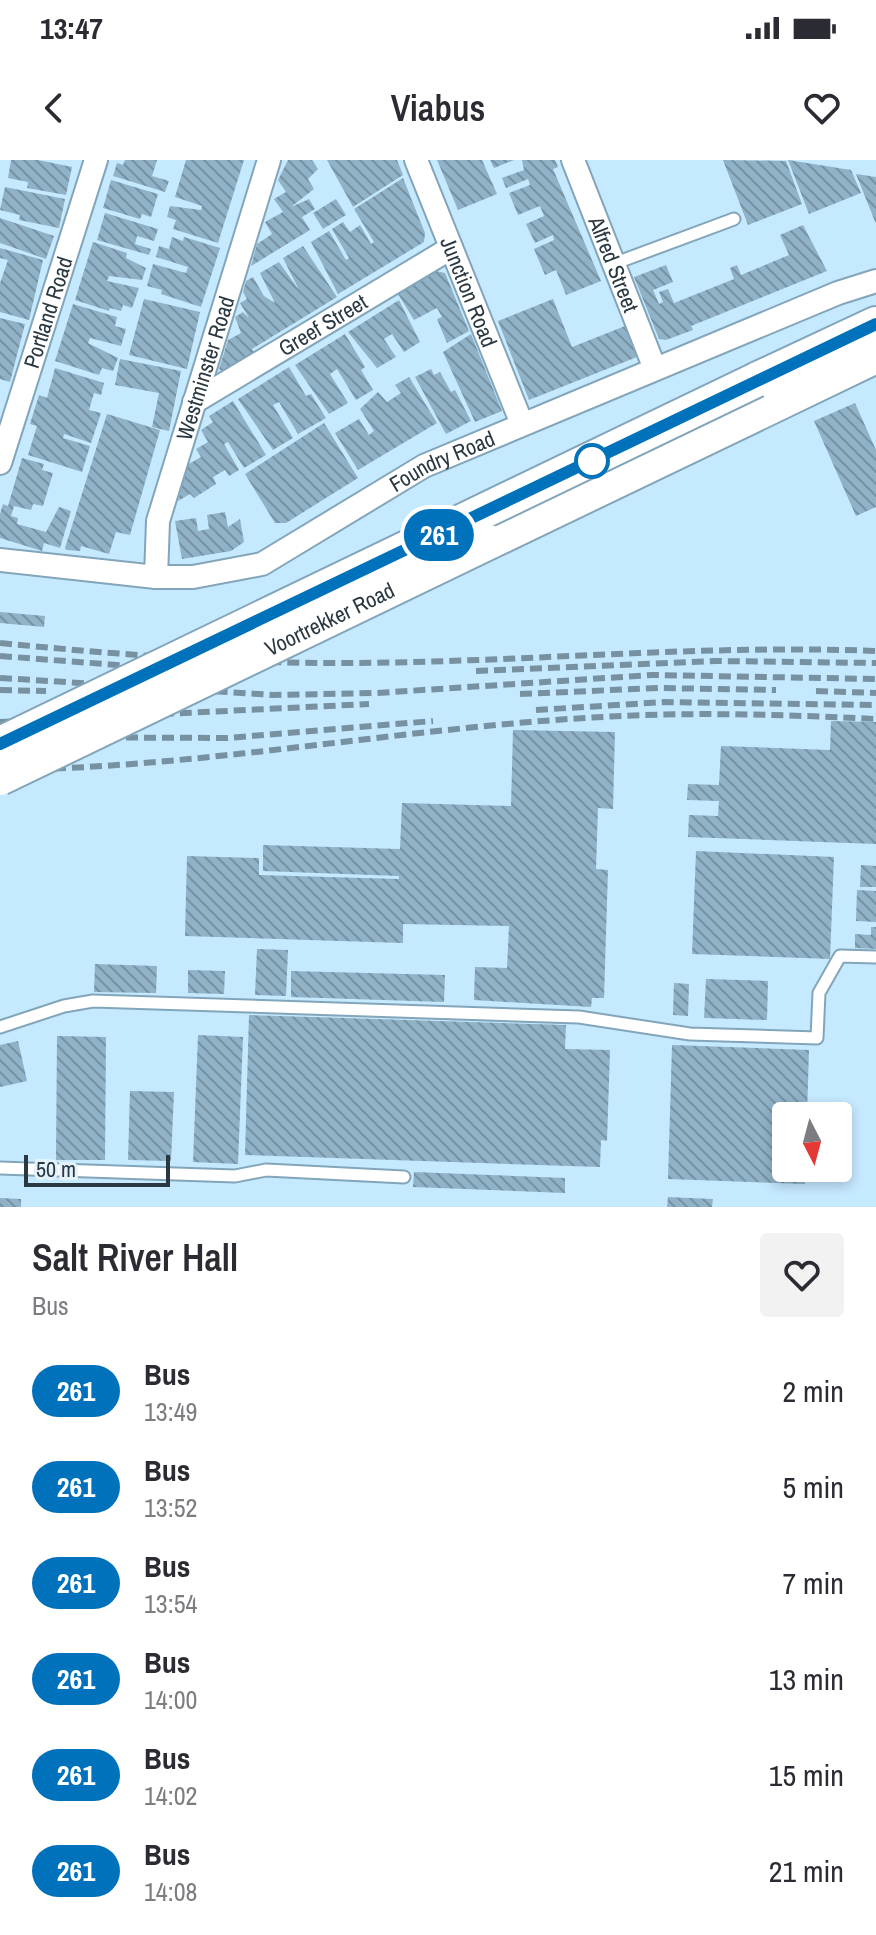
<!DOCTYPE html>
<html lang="en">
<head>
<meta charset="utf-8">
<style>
  body { margin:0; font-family:"Archivo Narrow",sans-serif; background:#f2f2f3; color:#2b2b33; height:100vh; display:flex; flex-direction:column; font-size:30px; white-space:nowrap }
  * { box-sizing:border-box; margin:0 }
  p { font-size:26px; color:#7c7c81 }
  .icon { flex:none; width:44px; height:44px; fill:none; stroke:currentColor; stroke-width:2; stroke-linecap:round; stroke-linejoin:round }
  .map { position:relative; height:1047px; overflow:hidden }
  .details { display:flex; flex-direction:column; background:#fff; flex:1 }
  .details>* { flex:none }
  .badge { padding:0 16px; border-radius:26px; font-size:28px; line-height:52px }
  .needle { width:52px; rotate:174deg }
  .tools { position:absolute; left:772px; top:942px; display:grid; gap:16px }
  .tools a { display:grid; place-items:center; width:80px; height:80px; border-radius:8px; background:#fff; box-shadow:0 4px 12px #0003; font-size:40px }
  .scale { position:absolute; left:24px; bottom:20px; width:146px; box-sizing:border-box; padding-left:8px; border:4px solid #2a3841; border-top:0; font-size:22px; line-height:28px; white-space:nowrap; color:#2a3841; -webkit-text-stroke:6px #e4f2fb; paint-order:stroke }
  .map>.badge { position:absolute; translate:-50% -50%; box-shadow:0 0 0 4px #fff }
  .round { display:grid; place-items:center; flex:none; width:84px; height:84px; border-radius:8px; background:#f2f2f3 }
  .overview { display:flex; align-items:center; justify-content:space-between; height:136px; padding:0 32px }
  h1 { font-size:38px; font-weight:600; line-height:60px }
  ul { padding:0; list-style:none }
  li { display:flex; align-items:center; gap:24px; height:96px; padding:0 32px }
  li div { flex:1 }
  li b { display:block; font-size:30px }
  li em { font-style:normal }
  li .badge { min-width:88px; font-weight:700; text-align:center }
  .status { display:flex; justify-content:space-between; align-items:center; height:56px; padding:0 40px; background:#fff; direction:ltr }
  .status svg { height:22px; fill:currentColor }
  header { display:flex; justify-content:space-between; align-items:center; height:104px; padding:0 32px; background:#fff; font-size:36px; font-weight:600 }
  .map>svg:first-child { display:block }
  .building { fill:url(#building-back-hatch) }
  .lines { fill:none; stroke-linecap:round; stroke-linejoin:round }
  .lane-casing { stroke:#83a5ba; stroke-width:15 }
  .street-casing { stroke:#83a5ba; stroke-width:26 }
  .primary-casing { stroke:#83a5ba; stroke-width:38 }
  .lane { stroke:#fff; stroke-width:11 }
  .street { stroke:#fff; stroke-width:22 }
  .primary { stroke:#fff; stroke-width:34 }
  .rail { stroke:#7891a0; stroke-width:6; stroke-dasharray:12 6; stroke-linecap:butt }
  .primary-bridge-casing { stroke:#83a5ba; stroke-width:38; stroke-linecap:butt }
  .primary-bridge { stroke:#fff; stroke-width:34 }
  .line-casing { stroke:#fff; stroke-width:18 }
  .line { stroke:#0072bc; stroke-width:12 }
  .stop-dot { fill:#fff; stroke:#0072bc; stroke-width:4 }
  .labels { text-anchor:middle; stroke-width:8; stroke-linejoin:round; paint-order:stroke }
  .street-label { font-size:22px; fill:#2a3841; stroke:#e4f2fb }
</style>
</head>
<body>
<div class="status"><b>13:47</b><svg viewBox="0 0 49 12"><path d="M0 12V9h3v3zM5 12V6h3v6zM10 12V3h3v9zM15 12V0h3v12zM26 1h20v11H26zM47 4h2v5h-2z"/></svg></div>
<header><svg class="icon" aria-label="back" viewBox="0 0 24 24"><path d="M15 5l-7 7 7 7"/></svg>Viabus<svg class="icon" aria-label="heart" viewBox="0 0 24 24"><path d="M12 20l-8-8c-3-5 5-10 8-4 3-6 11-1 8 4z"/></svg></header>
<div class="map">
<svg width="876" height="1047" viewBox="0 0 876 1047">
  <defs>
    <pattern id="building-back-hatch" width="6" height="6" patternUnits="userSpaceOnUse" patternTransform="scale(2)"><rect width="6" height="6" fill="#90b2c7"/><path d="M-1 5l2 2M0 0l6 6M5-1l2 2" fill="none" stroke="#7692a3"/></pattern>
  </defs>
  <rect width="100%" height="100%" fill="#c5e9ff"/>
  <path class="building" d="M11 0H38L72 7 66 35 27 28 28 22 8 18Z
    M125 0H157L152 16 169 21 165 32 113 16 117 3 123 5Z
    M186 0H244L218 83 173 69 176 60 167 57 170 46 201 50 202 46 175 37Z
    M288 0H312L318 9 308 19 314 29 291 47 309 39 315 49 302 57 310 70 251 106 257 84 272 74 265 62 283 52 274 39 286 32 278 20Z
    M327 0H397L403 15 353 47Z
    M437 0H482L497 34 458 50Z
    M490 0H514L494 8Z
    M522 0H555L558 7 553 9 601 121 566 135 556 110 545 115 534 89 554 80 553 75 535 83 526 64 544 56 540 46 518 55 509 33 530 25 528 19 506 28 502 18 524 10Z
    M723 0 786 1 802 44 748 65Z
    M788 0 851 10 861 33 809 54Z
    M856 14 876 17V64Z
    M403 18 425 73 424 82 338 134 311 82 329 71 346 100 349 98 332 69 343 62 350 72 360 65 371 84 374 82 354 49Z
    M111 20 158 34 151 57 142 54 140 59 103 48Z
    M5 27 65 39 59 68 19 60 20 55 0 50Z
    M336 39 346 55 323 69 313 53Z
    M105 53 158 69 154 81 137 76 135 84 151 89 149 95 97 80Z
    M0 58 54 76 46 99 0 83Z
    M803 65 827 111 691 166 693 170 666 180 659 179 634 117 666 105 673 122 653 130 659 144 663 142 659 132 668 129 674 143 734 119 730 108 737 105 741 115 789 95 780 75Z
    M172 77 183 81 184 77 220 88 201 147 161 134 162 130 147 126 153 104 186 113 188 107 156 97 159 86 169 89Z
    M93 82 127 93 126 98 146 108 142 120 109 116 107 121 139 128 132 148 123 145 121 151 110 148 109 151 75 140Z
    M303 86 337 137 252 189 254 192 222 211 219 209 228 180 241 173 235 157 243 152 249 158 240 143 247 139 243 132 246 121 253 117 264 136 275 143 260 113 279 102 299 130 283 98Z
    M0 88 43 100 29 160 0 152V123L8 100 0 98Z
    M436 111 445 113 469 171 447 183 437 159 442 157 437 148 414 160 398 134Z
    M144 139 200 152 187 209 129 195Z
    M553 139 572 187 625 166 637 197 529 240 498 161Z
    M399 140 420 182 404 192 392 174 384 179 396 197 377 208 348 172Z
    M73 144 117 157 115 166 126 169 121 186 90 178 88 183 118 198 113 211 102 208 99 215 55 201Z
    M0 158 25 164 10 222 0 219Z
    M345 174 365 207 361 210 373 230 356 240 337 209 330 214 348 243 329 254 295 205Z
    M471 174 502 251 475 262 443 192Z
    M120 199 181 211 169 271 152 267 159 233 115 225Z
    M289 207 306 236 311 234 326 258 298 274 279 242 273 245 293 278 273 290 238 239Z
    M55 208 104 223 101 235 94 233 89 250 101 253 91 283 64 274 63 278 90 286 82 312 28 295 37 266 30 264 39 235 47 238Z
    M431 209 434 215 440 212 451 232 455 230 471 261 446 274 415 217Z
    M409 217 437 263 358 310 335 273 359 259 369 275 374 271 360 249 378 232 387 242 401 233 395 225Z
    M233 241 266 295 244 308 228 282 224 284 239 310 229 316 225 310 213 317 216 324 194 338 190 334 178 341 187 305 201 297 196 289 208 282 201 270 213 262 209 256Z
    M855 243 876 290V347L856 356 814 261Z
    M107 254 160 270 130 375 116 372 109 394 81 386 80 391 67 390 65 388Z
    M324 263 358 318 286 363H275L245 314Z
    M22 298 44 304 42 310 53 313 43 346 33 344 31 350 14 346 11 356 18 358 17 364 46 372 59 347 71 351 60 388 44 383 42 391 0 378V354L3 344 8 346Z
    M225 352 228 367 240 359 244 382 231 391 182 399 175 361 196 358 198 371 209 369 207 355Z
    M0 452 45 456 44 467 0 463Z
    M831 561 876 562V684L688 677 689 655 718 656 719 641 687 640 688 624 719 625 721 586 830 590Z
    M513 570 615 572 613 649 598 648 596 709 608 710 604 838H592L591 847 474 840 475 807 507 808 509 766 403 764V783L185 776 187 696 259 698V715L399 719V716L263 711V685L400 689 402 643 511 646Z
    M696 691 834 697 830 799 692 794Z
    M861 705 876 706V727H860Z
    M857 730 876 731V762L856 761Z
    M871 767H876V789L855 788V774L871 775Z
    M257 789 288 790 286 836 255 835Z
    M95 804 157 806 156 833 94 832Z
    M188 810 225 811 224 834 188 833Z
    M291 811 445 815 444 842 291 837Z
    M706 819 768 821 767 860 704 858Z
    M674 823 689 824 688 856 673 855Z
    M249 855 566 865 565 889 610 890 607 981 601 980 600 1007 245 995Z
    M198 875 243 877 238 1004 193 1002Z
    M57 876 106 877 105 1000H56Z
    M18 881 27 921 0 927V885Z
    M672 885 809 890 807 956H786V1008H805V1024L668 1019Z
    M130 931 174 932 171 1001 128 1000Z
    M414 1012 565 1018V1033L413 1027Z
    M668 1037 713 1039 712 1047H667Z
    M0 1038 21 1039V1047H0Z"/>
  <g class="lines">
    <defs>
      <path id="lane" d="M613 104 734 59
        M0 867 64 846 93 841 579 857 690 874 817 878 819 833 840 796 876 797
        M0 1008 235 1016 266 1010 404 1017"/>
      <g id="street">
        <path id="s1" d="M416 0 522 264"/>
        <path id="s2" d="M573 0 655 209"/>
        <path id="s3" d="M194 242 451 88"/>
        <path id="s4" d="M0 303 96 0"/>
        <path id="s5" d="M0 400 156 417H193L262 404 424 306 838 133 876 121"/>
        <path id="s6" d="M156 417 158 361 269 0"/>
      </g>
      <path id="primary" d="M756 220 876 164
        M489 382 876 196"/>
    </defs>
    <use href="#lane" class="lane-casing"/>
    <use href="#street" class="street-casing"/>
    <use href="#primary" class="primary-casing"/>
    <use href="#lane" class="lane"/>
    <use href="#street" class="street"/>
    <use href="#primary" class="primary"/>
    <path class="rail" d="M0 483C113 494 225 503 338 503 518 503 696 484 876 491
      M0 496 196 511
      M476 511 716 501 876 503
      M0 518 274 535 377 533 652 515 876 519
      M0 530 46 531
      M816 531 876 533
      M520 534 659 528 776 530
      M536 550 664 542 876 545
      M0 562 369 544
      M0 577 227 578 433 561
      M0 610C209 608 414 565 622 556 706 552 791 555 876 559"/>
    <defs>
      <g id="primary-bridge">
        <path d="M0 584 756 220"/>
        <path id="s7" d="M0 618 489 382"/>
      </g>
    </defs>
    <use href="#primary-bridge" class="primary-bridge-casing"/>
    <use href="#primary-bridge" class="primary-bridge"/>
  </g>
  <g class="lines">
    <defs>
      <path id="line" d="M0 584 876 164"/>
    </defs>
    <use href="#line" class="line-casing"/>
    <use href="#line" class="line"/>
  </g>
  <circle class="stop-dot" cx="592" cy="301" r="16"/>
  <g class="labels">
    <g class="street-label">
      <text dy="8" stroke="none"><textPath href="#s2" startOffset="112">Alfred Street</textPath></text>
      <text dy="8" stroke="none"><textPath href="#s1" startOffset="142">Junction Road</textPath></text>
      <text dy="8" stroke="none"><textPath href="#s4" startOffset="158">Portland Road</textPath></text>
      <text dy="8" stroke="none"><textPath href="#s3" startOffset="150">Greef Street</textPath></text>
      <text dy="8" stroke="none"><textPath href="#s6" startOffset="216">Westminster Road</textPath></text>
      <text dy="8" stroke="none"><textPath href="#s5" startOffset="472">Foundry Road</textPath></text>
      <text dy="8" stroke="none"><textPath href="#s7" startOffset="366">Voortrekker Road</textPath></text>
    </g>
  </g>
</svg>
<div class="tools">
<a><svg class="needle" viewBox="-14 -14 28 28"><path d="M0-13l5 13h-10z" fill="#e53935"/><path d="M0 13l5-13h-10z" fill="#7c7c81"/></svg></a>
</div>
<div class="scale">50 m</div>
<b class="badge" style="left:439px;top:375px;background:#0072bc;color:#fff">261</b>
</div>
<section class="details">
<div class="overview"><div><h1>Salt River Hall</h1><p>Bus</p></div><a class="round"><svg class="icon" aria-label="heart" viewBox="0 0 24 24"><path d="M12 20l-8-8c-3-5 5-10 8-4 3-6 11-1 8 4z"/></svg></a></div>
<ul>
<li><span class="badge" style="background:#0072bc;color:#fff">261</span><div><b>Bus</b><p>13:49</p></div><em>2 min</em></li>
<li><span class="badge" style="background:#0072bc;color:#fff">261</span><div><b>Bus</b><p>13:52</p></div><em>5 min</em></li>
<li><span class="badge" style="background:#0072bc;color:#fff">261</span><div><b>Bus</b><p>13:54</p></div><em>7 min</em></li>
<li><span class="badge" style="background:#0072bc;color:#fff">261</span><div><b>Bus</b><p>14:00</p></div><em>13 min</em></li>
<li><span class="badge" style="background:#0072bc;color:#fff">261</span><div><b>Bus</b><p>14:02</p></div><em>15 min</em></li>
<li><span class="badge" style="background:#0072bc;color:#fff">261</span><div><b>Bus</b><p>14:08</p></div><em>21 min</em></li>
</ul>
</section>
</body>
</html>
